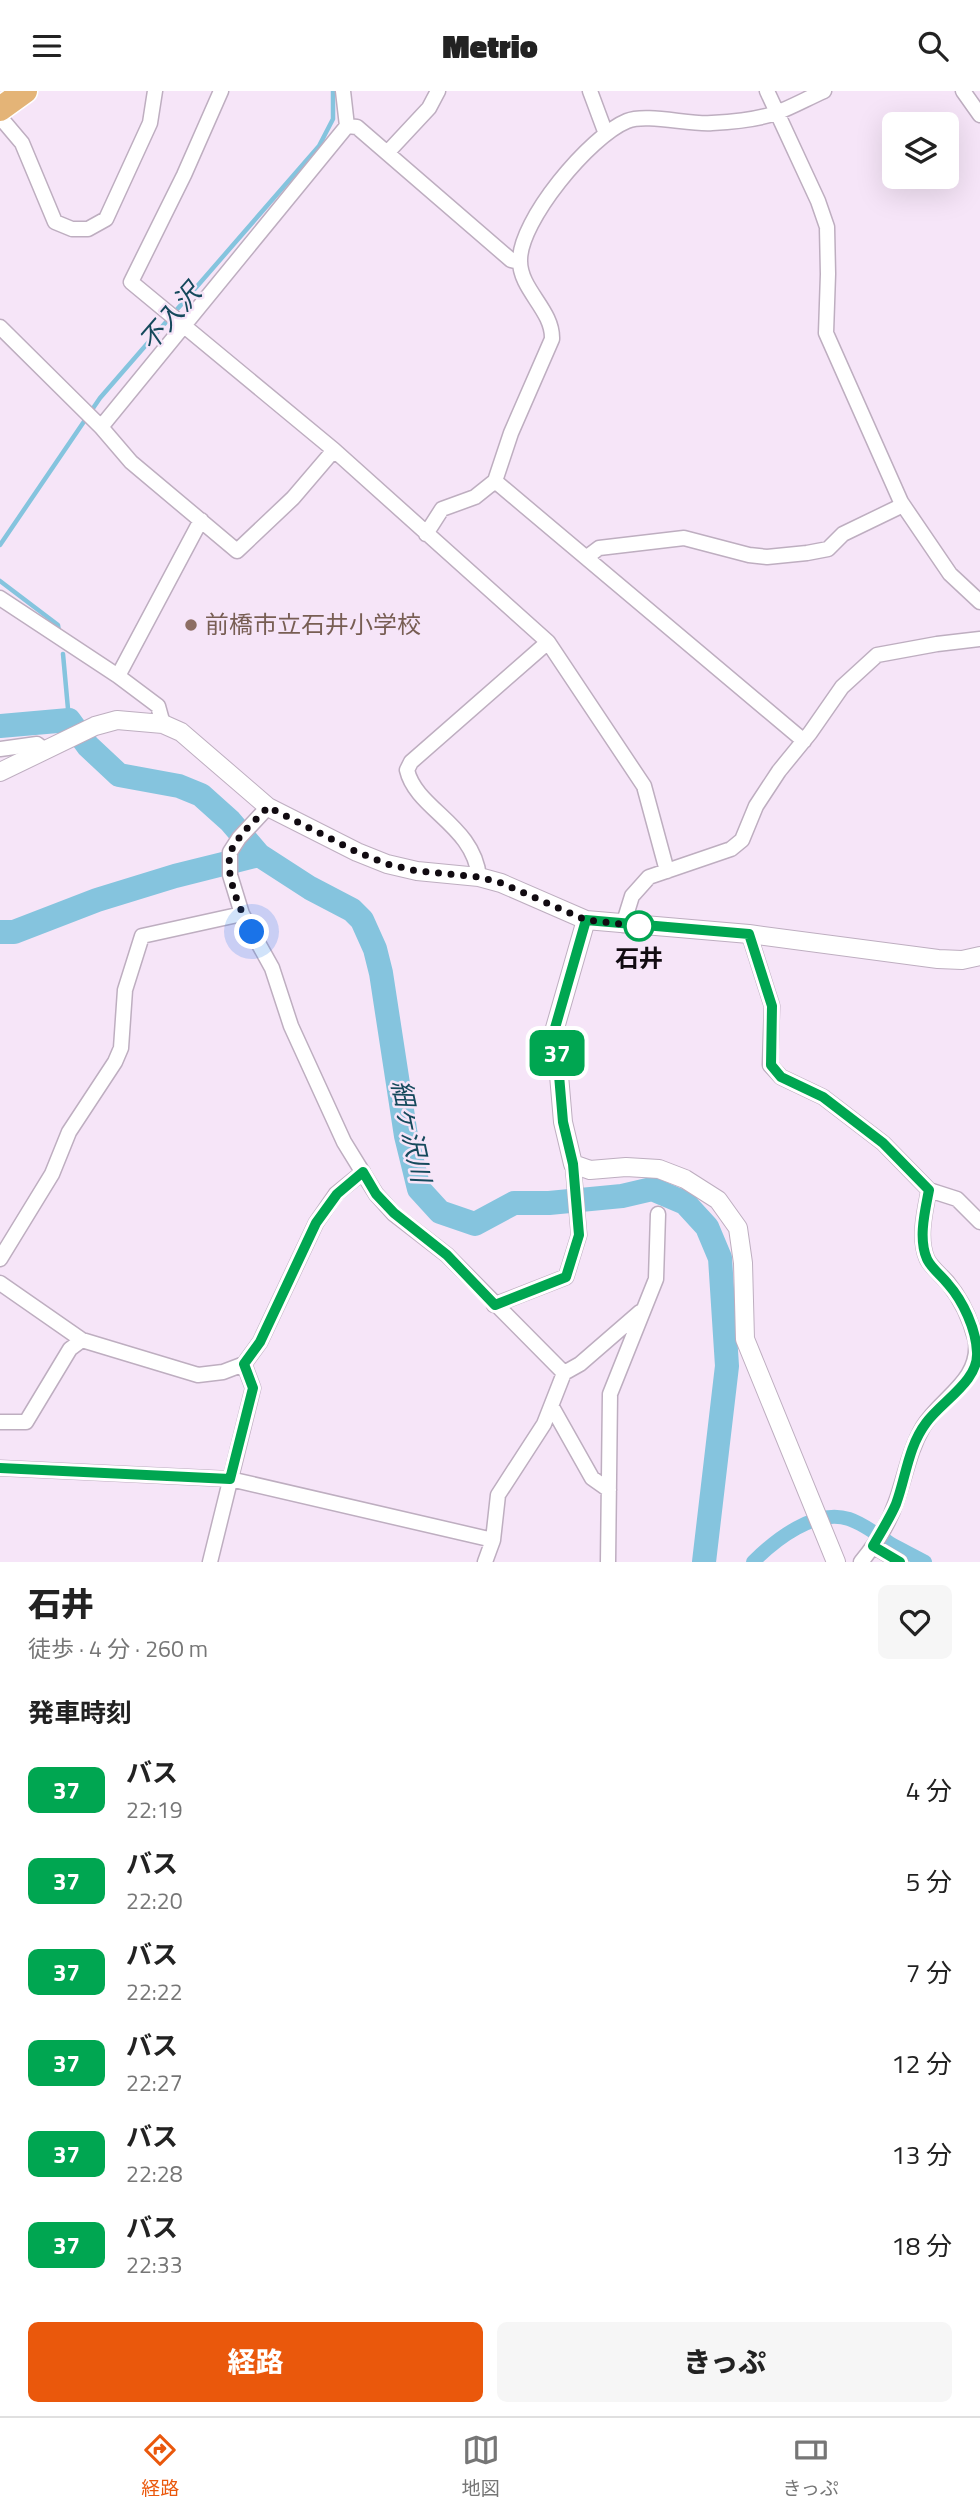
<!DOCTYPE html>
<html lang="ja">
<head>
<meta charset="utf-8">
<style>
  body { margin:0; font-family:"Titillium Web","Noto Sans JP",sans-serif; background:#f6f6f6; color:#222; height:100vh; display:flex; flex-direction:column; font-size:26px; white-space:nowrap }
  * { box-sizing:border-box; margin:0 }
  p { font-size:23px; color:#767676 }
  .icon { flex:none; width:38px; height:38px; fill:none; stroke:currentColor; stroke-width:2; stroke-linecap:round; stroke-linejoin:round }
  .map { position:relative; height:1471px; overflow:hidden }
  .side { display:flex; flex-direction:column; background:#fff; flex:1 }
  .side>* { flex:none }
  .badge { padding:0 14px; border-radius:10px; font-size:24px; line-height:46px }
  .fabs { position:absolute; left:882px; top:21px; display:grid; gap:14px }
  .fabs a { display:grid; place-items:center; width:77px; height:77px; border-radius:10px; background:#fff; box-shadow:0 7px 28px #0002; font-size:35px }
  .you { position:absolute; width:35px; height:35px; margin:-18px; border:5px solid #fff; border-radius:50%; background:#1a73e8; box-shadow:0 0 0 10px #1a73e833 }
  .map>.badge { position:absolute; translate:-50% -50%; box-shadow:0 0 0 4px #fff }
  h2 { padding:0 28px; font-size:26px; line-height:63px }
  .round { display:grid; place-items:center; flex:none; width:74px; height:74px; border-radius:10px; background:#f6f6f6 }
  .headline { display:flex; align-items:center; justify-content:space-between; height:119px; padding:0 28px }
  h1 { font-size:33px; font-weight:800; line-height:52px }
  .action { display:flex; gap:14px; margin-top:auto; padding:14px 28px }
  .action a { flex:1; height:80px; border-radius:10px; background:#ea580c; color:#fff; font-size:28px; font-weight:800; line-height:80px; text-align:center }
  .action a+a { background:#f6f6f6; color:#222 }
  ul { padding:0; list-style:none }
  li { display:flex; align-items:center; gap:21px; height:91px; padding:0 28px }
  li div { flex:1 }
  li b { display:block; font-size:26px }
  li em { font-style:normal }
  li .badge { min-width:77px; font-weight:700; text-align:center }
  header { display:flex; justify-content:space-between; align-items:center; height:91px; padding:0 28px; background:#fff; font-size:32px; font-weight:800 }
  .tabs { display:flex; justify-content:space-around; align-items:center; height:98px; border-top:2px solid #e0e0e0; background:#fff; font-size:19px; color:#767676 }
  .tabs a { display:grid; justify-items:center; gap:4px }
  .tabs .selected { color:#ea580c }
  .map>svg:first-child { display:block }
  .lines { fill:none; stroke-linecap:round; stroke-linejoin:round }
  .stream { stroke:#85c4de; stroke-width:4.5 }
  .canal { stroke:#85c4de; stroke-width:14 }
  .river { stroke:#85c4de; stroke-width:24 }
  .minor-casing { stroke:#beaec0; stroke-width:17 }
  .tertiary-casing { stroke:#beaec0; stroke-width:20 }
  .trunk-casing { stroke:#fff; stroke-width:27 }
  .minor { stroke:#fff; stroke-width:14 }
  .tertiary { stroke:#fff; stroke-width:18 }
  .trunk { stroke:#e4b477; stroke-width:24 }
  .line-casing { stroke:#fff; stroke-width:16 }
  .line { stroke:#00a651; stroke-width:10 }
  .walk { stroke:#110b11; stroke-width:7; stroke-dasharray:0 12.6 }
  .education-dot { fill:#8d6e63; stroke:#f6e5f8; stroke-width:2.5 }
  .stop-dot { fill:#fff; stroke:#00a651; stroke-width:3.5 }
  .labels { text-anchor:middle; stroke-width:5; stroke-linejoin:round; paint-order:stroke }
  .education-label { font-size:24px; fill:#785e54; stroke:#f6e5f8; text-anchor:start }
  .stop-label { font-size:24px; font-weight:bold; fill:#110b11; stroke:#f6e5f8 }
  .water-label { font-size:26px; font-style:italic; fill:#15495c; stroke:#f6e5f8 }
</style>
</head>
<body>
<header><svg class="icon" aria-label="menu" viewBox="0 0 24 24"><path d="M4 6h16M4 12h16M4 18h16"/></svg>Metrio<svg class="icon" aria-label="search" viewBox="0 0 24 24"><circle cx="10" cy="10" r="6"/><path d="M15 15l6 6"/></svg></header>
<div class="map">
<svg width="980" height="1471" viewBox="0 0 980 1471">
  <rect width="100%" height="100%" fill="#f6e5f8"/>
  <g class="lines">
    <path class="stream" d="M0 454 100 307 319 55 333 28V0
      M0 490 58 534 59 540
      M63 563 69 629"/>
    <path class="canal" d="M753 1471C775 1449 815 1417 849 1428 864 1433 878 1444 891 1453 902 1459 914 1465 925 1471"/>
    <path class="river" d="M0 635 69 629 88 655 119 684 179 695 201 704 230 730 259 764 310 797 352 819 362 829 375 858 381 882 406 1045 419 1098 440 1121 475 1133 514 1112H549L622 1105 652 1098 685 1112 707 1136 720 1167 727 1275 704 1471
      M0 841H14L97 809 175 785 259 764"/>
    <defs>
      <path id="minor" d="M221 0 184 84 131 191 334 359 548 551 644 695 667 780
        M343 0 347 35
        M590 0 606 43
        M767 0 818 110 827 136 828 183 826 242 901 411 950 483 980 511
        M963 0 980 24
        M0 26 22 52 55 131 72 138H88L106 128 150 32 155 0
        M387 62 429 17 438 0
        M0 236 101 336 131 371 237 460 293 407 334 359
        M101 336 347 35 357 36 511 169 519 171
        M495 390 804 650
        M426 443 442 418 475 406 495 390 511 342 552 248C553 219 520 199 520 170 519 130 590 45 627 30 646 22 690 34 712 32 730 31 759 28 776 22 792 16 808 7 824 0
        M587 466 599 457 684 447 749 464 767 466 807 462 828 458 843 443 903 414
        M0 507 118 585 158 615 163 633
        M118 585 201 429
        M0 658 37 653 45 659
        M268 716 239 747 230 761V784L242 823 272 877 291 935 344 1051 376 1103 394 1123 447 1164 564 1282 544 1333 498 1404 493 1449 485 1471
        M479 786C474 734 416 718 407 679L411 671 548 551
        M623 834 632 805 649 786 731 758 742 749 756 715 779 680 810 642 842 596 877 564 937 553 980 548
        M749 843 772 915 770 974 781 986 823 1006 883 1052 929 1099 957 1108 980 1131
        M0 1168 52 1083 69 1041 115 971 121 957 125 899 142 845 242 823
        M0 1192 82 1249 198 1284 223 1281 244 1273 260 1251 316 1132 336 1103 363 1081
        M494 1214 566 1186 579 1144 573 1073
        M564 1282 580 1273 640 1221
        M552 1316 592 1387 609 1399
        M0 1331H26L70 1258 82 1249
        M0 1377 230 1388 493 1449
        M873 1455 900 1471
        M210 1471 253 1297 244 1273
        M608 1471 610 1303 656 1188 658 1123
        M861 1471C875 1454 889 1432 896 1411 905 1386 909 1360 923 1336 941 1306 980 1291 976 1250 971 1230 961 1208 948 1192 942 1185 931 1176 927 1168 918 1147 925 1120 929 1099"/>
      <path id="tertiary" d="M0 681 95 635 117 629 163 633 181 641 268 716 357 761 387 773 417 780 479 786 501 792 586 829 749 843 938 868 962 869 980 865
        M586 829 555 937 563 1031 573 1073 590 1079 626 1076 659 1078 685 1088 718 1109 738 1137 743 1172 745 1248 836 1471"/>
      <path id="trunk" d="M0 18 25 0"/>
    </defs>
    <use href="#minor" class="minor-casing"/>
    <use href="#tertiary" class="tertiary-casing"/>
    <use href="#trunk" class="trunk-casing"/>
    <use href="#minor" class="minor"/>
    <use href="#tertiary" class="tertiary"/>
    <use href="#trunk" class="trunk"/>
  </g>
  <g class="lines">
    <defs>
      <path id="line" d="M0 1377 230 1388 253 1297 244 1273 260 1251 316 1132 337 1103 363 1081 376 1103 394 1122 447 1164 495 1214 566 1186 579 1144 573 1073 563 1031 555 937 586 829 749 843 772 915 771 974 781 986 823 1006 883 1052 929 1099C925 1120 918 1148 927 1168 931 1177 942 1185 948 1193 963 1210 976 1238 977 1261 979 1290 942 1310 926 1332 908 1356 906 1386 896 1413 890 1427 881 1441 873 1455L900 1471"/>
    </defs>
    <use href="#line" class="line-casing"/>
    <use href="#line" class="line"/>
    <path class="walk" d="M252 841C241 822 222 779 232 758 240 742 256 729 268 716L357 761 387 773 417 780 479 786 501 792 586 829 648 836 639 835"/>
  </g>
  <circle class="education-dot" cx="191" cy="534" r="7"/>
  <circle class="stop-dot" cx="639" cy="835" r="14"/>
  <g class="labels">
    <g class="education-label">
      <text x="205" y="542">前橋市立石井小学校</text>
    </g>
    <g class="stop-label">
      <text x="639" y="876">石井</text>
    </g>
    <g class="water-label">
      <text transform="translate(170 226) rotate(-49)" y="9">不入沢</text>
      <text transform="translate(411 1040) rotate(78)" y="9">細ヶ沢川</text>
    </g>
  </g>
</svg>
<div class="fabs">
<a><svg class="icon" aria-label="layers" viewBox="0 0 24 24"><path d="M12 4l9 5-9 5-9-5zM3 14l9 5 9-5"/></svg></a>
</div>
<div class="you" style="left:252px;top:841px"></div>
<b class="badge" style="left:557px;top:962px;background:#00a651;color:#fff">37</b>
</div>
<section class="side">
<div class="headline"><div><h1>石井</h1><p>徒歩 · 4 分 · 260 m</p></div><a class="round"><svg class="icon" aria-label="heart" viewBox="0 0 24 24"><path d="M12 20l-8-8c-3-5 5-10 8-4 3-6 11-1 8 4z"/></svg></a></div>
<h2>発車時刻</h2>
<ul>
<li><span class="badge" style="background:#00a651;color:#fff">37</span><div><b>バス</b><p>22:19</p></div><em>4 分</em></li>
<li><span class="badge" style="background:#00a651;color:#fff">37</span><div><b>バス</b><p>22:20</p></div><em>5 分</em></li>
<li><span class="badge" style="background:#00a651;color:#fff">37</span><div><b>バス</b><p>22:22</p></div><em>7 分</em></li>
<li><span class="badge" style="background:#00a651;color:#fff">37</span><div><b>バス</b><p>22:27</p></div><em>12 分</em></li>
<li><span class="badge" style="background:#00a651;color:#fff">37</span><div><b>バス</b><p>22:28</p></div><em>13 分</em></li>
<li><span class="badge" style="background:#00a651;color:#fff">37</span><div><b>バス</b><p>22:33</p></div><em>18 分</em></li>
</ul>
<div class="action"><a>経路</a><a>きっぷ</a></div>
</section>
<nav class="tabs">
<a class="selected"><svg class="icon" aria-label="directions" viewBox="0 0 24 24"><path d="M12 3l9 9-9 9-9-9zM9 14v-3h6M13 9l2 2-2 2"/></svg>経路</a>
<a><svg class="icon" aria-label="map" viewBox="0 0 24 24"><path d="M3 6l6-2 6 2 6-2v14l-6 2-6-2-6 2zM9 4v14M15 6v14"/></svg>地図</a>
<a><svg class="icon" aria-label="tickets" viewBox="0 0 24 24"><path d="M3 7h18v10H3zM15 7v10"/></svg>きっぷ</a>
</nav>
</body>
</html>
